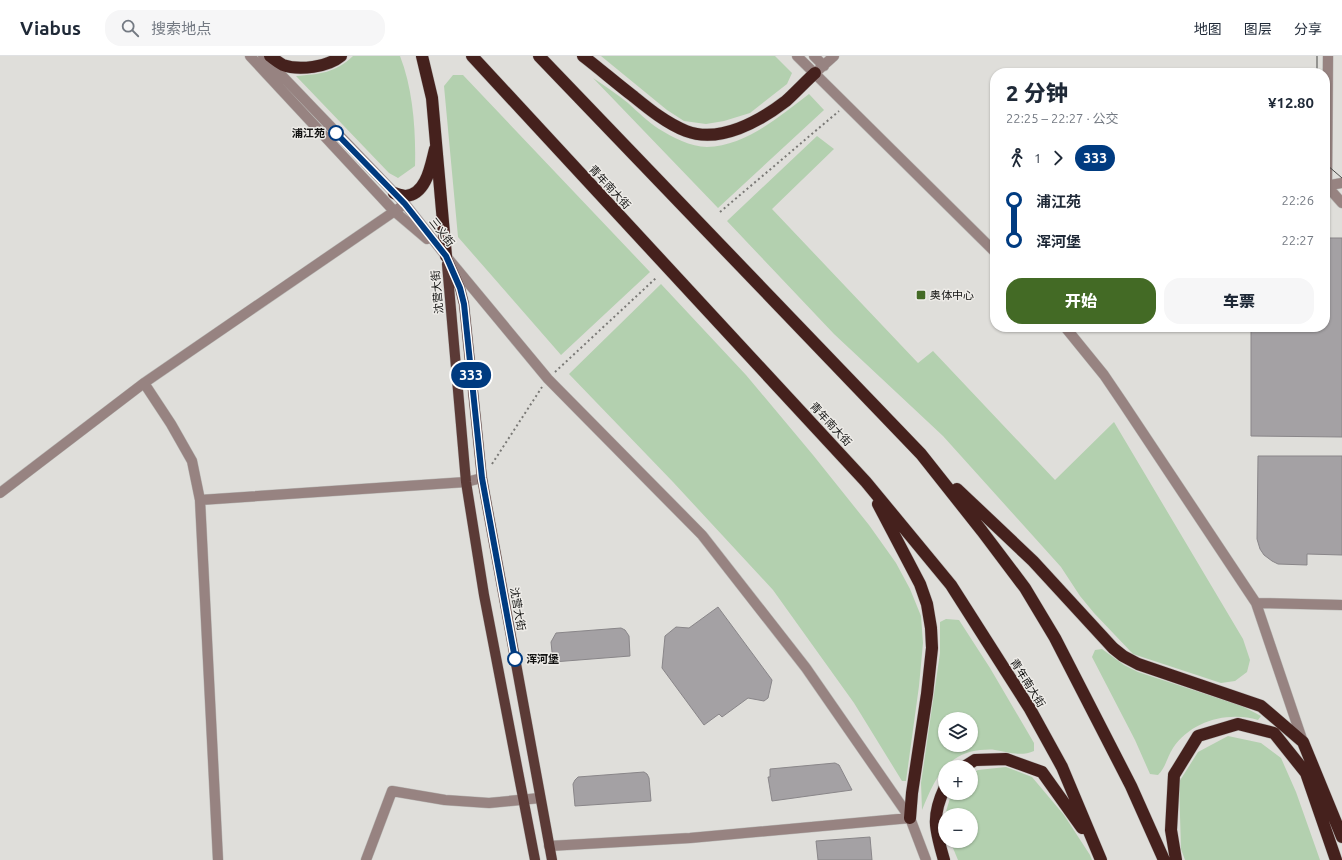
<!DOCTYPE html>
<html lang="zh">
<head>
<meta charset="utf-8">
<style>
  body { margin:0; font-family:Ubuntu,"Noto Sans SC",sans-serif; background:#f6f6f7; color:#1f2937; height:100vh; display:flex; flex-direction:column; font-size:15px; white-space:nowrap }
  * { box-sizing:border-box; margin:0 }
  p { font-size:13px; color:#747a83 }
  .icon { flex:none; width:22px; height:22px; fill:none; stroke:currentColor; stroke-width:2; stroke-linecap:round; stroke-linejoin:round }
  .map { position:relative; flex:1; overflow:hidden }
  .drawer { position:absolute; left:990px; top:12px; width:340px; height:264px; display:flex; flex-direction:column; background:#fff; border-radius:16px; box-shadow:0 1px 3px #0004 }
  .drawer>* { flex:none }
  .badge { padding:0 8px; border-radius:13px; font-size:14px; line-height:26px }
  .fabs { position:absolute; left:938px; top:656px; display:grid; gap:8px }
  .fabs a { display:grid; place-items:center; width:40px; height:40px; border-radius:50%; background:#fff; box-shadow:0 1px 3px #0004; font-size:20px }
  .map>.badge { position:absolute; translate:-50% -50%; box-shadow:0 0 0 2px #fff }
  .legs { display:flex; align-items:center; gap:6px; height:44px; padding:0 16px; font-size:13px }
  .legs p { margin-inline-start:auto }
  .headline { display:flex; align-items:center; justify-content:space-between; height:68px; padding:0 16px }
  h1 { font-size:22px; font-weight:800; line-height:30px }
  .button { display:flex; gap:8px; margin-top:auto; padding:8px 16px }
  .button a { flex:1; height:46px; border-radius:16px; background:#436a25; color:#fff; font-size:16px; font-weight:800; line-height:46px; text-align:center }
  .button a+a { background:#f6f6f7; color:#1f2937 }
  ul { padding:0 16px; list-style:none }
  li { display:flex; align-items:center; gap:14px; height:40px; font-size:15px }
  li i { display:grid; place-items:center; width:6px; height:100%; margin:0 5px; background:currentColor }
  li i::after { content:''; width:10px; height:10px; margin:-5px; border:3px solid; border-radius:50%; background:#fff }
  li p { margin-inline-start:auto }
  li:first-child i { background:linear-gradient(#0000 50%,currentColor 0) }
  li:last-child i { background:linear-gradient(currentColor 50%,#0000 0) }
  header { display:flex; align-items:center; gap:24px; box-sizing:border-box; height:56px; padding:0 20px; background:#fff; border-bottom:1px solid #e0e1e3 }
  header strong { font-size:19px }
  nav { display:flex; gap:22px; margin-inline-start:auto; font-size:14px }
  .search { width:280px; height:36px; background:#f6f6f7; display:flex; align-items:center; gap:10px; box-sizing:border-box; padding:0 14px; border-radius:16px; color:#747a83; font-size:15px }
  .map>svg:first-child { display:block }
  .green { fill:#b3d0af; fill-rule:evenodd }
  .building { fill:#a4a1a4; stroke:#898689 }
  .lines { fill:none; stroke-linecap:round; stroke-linejoin:round }
  .minor-casing { stroke:#bab9b6; stroke-width:11 }
  .major-casing { stroke:#bab9b6; stroke-width:11 }
  .highway-casing { stroke:#bab9b6; stroke-width:13 }
  .path { stroke:#7a7976; stroke-width:2; stroke-dasharray:2 3; stroke-linecap:butt }
  .minor { stroke:#978381; stroke-width:10 }
  .major { stroke:#5b3a36; stroke-width:10 }
  .highway { stroke:#45211d; stroke-width:12 }
  .tram { stroke:#494947; stroke-width:1 }
  .line-1-casing { stroke:#fff; stroke-width:9 }
  .line-1 { stroke:#003b80; stroke-width:6 }
  .stop-1-dot { fill:#fff; stroke:#003b80; stroke-width:2 }
  .poi-dot { fill:#436a25; stroke:#edebe7; stroke-width:1.5 }
  .labels { text-anchor:middle; stroke-width:3; stroke-linejoin:round; paint-order:stroke }
  .stop-label { font-size:11px; font-weight:bold; fill:#131312; stroke:#edebe7; text-anchor:end }
  .street-label { font-size:11px; fill:#131312; stroke:#edebe7 }
  .poi-label { font-size:11px; fill:#131312; stroke:#edebe7; text-anchor:start }
</style>
</head>
<body>
<header>
<strong>Viabus</strong>
<div class="search"><svg class="icon" aria-label="search" viewBox="0 0 24 24"><circle cx="10" cy="10" r="6"/><path d="M15 15l6 6"/></svg>搜索地点</div>
<nav><a>地图</a><a>图层</a><a>分享</a></nav>
</header>
<div class="map">
<svg width="1342" height="804" viewBox="0 0 1342 804">
  <rect width="100%" height="100%" fill="#dfdeda"/>
  <path class="green" d="M353 0H400C413 33 416 75 415 110L398 122 389 117 296 20C320 18 335 17 353 0Z
    M601 0H775L792 17 787 28 750 57 724 65 706 68 684 65 667 54Z
    M453 19H463L650 216 561 299 458 181 444 30Z
    M593 22C605 30 617 38 628 47 638 56 648 66 659 73 672 81 691 91 707 91 746 90 780 60 809 38L824 54 718 152Z
    M817 80 834 93 772 153 918 307 933 295 1055 424 1114 366 1243 583 1250 604 1247 616 1235 625 1221 627 1133 598 1094 557 1080 540 1061 511 943 380 834 278 727 165Z
    M661 228 746 319 813 399 869 469 896 507 910 533 921 560 923 587 919 630 906 725H902L854 647 773 534 673 426 569 318Z
    M946 563 959 564 990 612 1034 687V695C1021 701 1008 696 995 694 990 693 985 694 980 694 945 698 934 725 922 754L921 727 940 597V566ZM945 663H971V689H945Z
    M1102 593 1124 609 1138 616 1242 650 1261 660 1258 664C1228 655 1191 665 1173 692 1167 701 1166 711 1158 719L1150 718 1135 684 1092 601 1095 594Z
    M1228 680 1261 687 1281 702 1296 736 1320 804H1185L1181 793 1179 726 1198 696Z
    M1006 711 1032 721 1064 759 1090 799 1092 804H958L950 785H971V759H945V763L944 762 951 739 953 737H971V718L978 714Z"/>
  <path class="building" d="M1325 182H1342V381L1251 380V271H1325Z
    M1258 400H1342V499L1307 498V509L1278 508 1272 505 1264 499 1260 493 1257 483Z
    M718 551 772 624 768 642 764 645 748 642 722 661 719 658 704 669 662 612 665 580 676 571 689 572Z
    M621 572 625 574 629 580 630 600 553 606 551 586 556 577Z
    M835 707 839 709 852 734 772 745 768 721H770V713Z
    M644 716 647 718 649 722 651 745 575 750 573 728 575 724 578 721Z
    M870 781 872 804H818L816 785Z"/>
  <g class="lines">
    <defs>
      <path id="minor" d="M250 0 394 155 427 183
        M263 0 405 148 446 200 548 323 702 479 806 612 910 762 926 804
        M797 0 995 196
        M814 0 824 10
        M815 17 834 0
        M1325 130 1342 127
        M1327 130 1328 0
        M1327 130 1342 147
        M1065 271 1104 319 1123 347 1256 547 1303 686
        M144 327 171 368 192 405 200 444 218 804
        M0 437 144 327 405 148
        M200 444 466 426 482 422
        M1256 547 1342 549
        M549 790 690 782 910 762
        M366 804 392 735 445 744 489 747 540 742"/>
      <path id="major" d="M446 200 460 232 464 248 482 422 552 804
        M447 208 466 426 484 539 535 804"/>
      <path id="highway" d="M270 0C274 3 279 7 283 9 299 15 328 11 341 0
        M422 0 432 42 446 200
        M472 0 866 426 951 529 1030 653 1062 711 1101 804
        M539 0 921 398 982 475 1025 532 1055 582 1131 730 1164 804
        M583 0C600 13 616 27 633 40 649 53 666 67 686 75 720 88 760 65 786 45 796 36 805 26 815 17
        M394 137C397 138 402 140 406 140 427 138 431 108 435 93
        M957 433 1033 505 1113 592 1123 600 1138 608 1261 650 1303 686 1342 781
        M878 448 920 528 927 548 931 572 932 592 927 638 912 737 910 762
        M964 711 975 704 1006 703 1042 716 1082 772
        M944 804C935 773 931 761 945 731
        M1176 804 1171 774 1174 719 1198 680 1238 668 1274 677 1306 717 1336 804"/>
    </defs>
    <use href="#minor" class="minor-casing"/>
    <use href="#major" class="major-casing"/>
    <use href="#highway" class="highway-casing"/>
    <path class="path" d="M720 156 839 55
      M555 316 656 222
      M492 408 542 331"/>
    <use href="#minor" class="minor"/>
    <use href="#major" class="major"/>
    <use href="#highway" class="highway"/>
    <path class="tram" d="M1317 17V0
      M1325 103 1327 109 1342 122"/>
  </g>
  <g class="lines">
    <defs>
      <path id="line-1" d="M336 77 405 148 446 200 460 232 464 248 482 422 515 603"/>
    </defs>
    <use href="#line-1" class="line-1-casing"/>
    <use href="#line-1" class="line-1"/>
  </g>
  <g class="stop-1-dot">
    <circle cx="336" cy="77" r="7"/>
    <circle cx="515" cy="603" r="7"/>
  </g>
  <rect class="poi-dot" x="916" y="234" width="10" height="10" rx="2"/>
  <g class="labels">
    <g class="stop-label">
      <text x="325" y="81">浦江苑</text>
      <text x="526" y="607" text-anchor="start">浑河堡</text>
    </g>
    <g class="street-label">
      <text transform="translate(610 131) rotate(47)" y="4">青年南大街</text>
      <text transform="translate(442 176) rotate(52)" y="4">三义街</text>
      <text transform="translate(437 236) rotate(-95)" y="4">沈营大街</text>
      <text transform="translate(831 368) rotate(47)" y="4">青年南大街</text>
      <text transform="translate(518 553) rotate(80)" y="4">沈营大街</text>
      <text transform="translate(1028 627) rotate(58)" y="4">青年南大街</text>
    </g>
    <g class="poi-label">
      <text x="930" y="243">奥体中心</text>
    </g>
  </g>
</svg>
<div class="fabs">
<a><svg class="icon" aria-label="layers" viewBox="0 0 24 24"><path d="M12 4l9 5-9 5-9-5zM3 14l9 5 9-5"/></svg></a>
<a>+</a>
<a>−</a>
</div>
<b class="badge" style="left:471px;top:319px;background:#003b80;color:#fff">333</b>
<section class="drawer">
<div class="headline"><div><h1>2 分钟</h1><p>22:25 – 22:27 · 公交</p></div><b>¥12.80</b></div>
<div class="legs"><svg class="icon" aria-label="walk" viewBox="0 0 24 24"><circle cx="13" cy="4" r="2"/><path d="M13 8l-2 6 4 7M11 14l-3 7M7 12l3-4h3l4 4"/></svg>1<svg class="icon" aria-label="forward" viewBox="0 0 24 24"><path d="M9 5l7 7-7 7"/></svg><b class="badge" style="background:#003b80;color:#fff">333</b></div>
<ul>
<li><i style="color:#003b80"></i><b>浦江苑</b><p>22:26</p></li>
<li><i style="color:#003b80"></i><b>浑河堡</b><p>22:27</p></li>
</ul>
<div class="button"><a>开始</a><a>车票</a></div>
</section>
</div>
</body>
</html>
